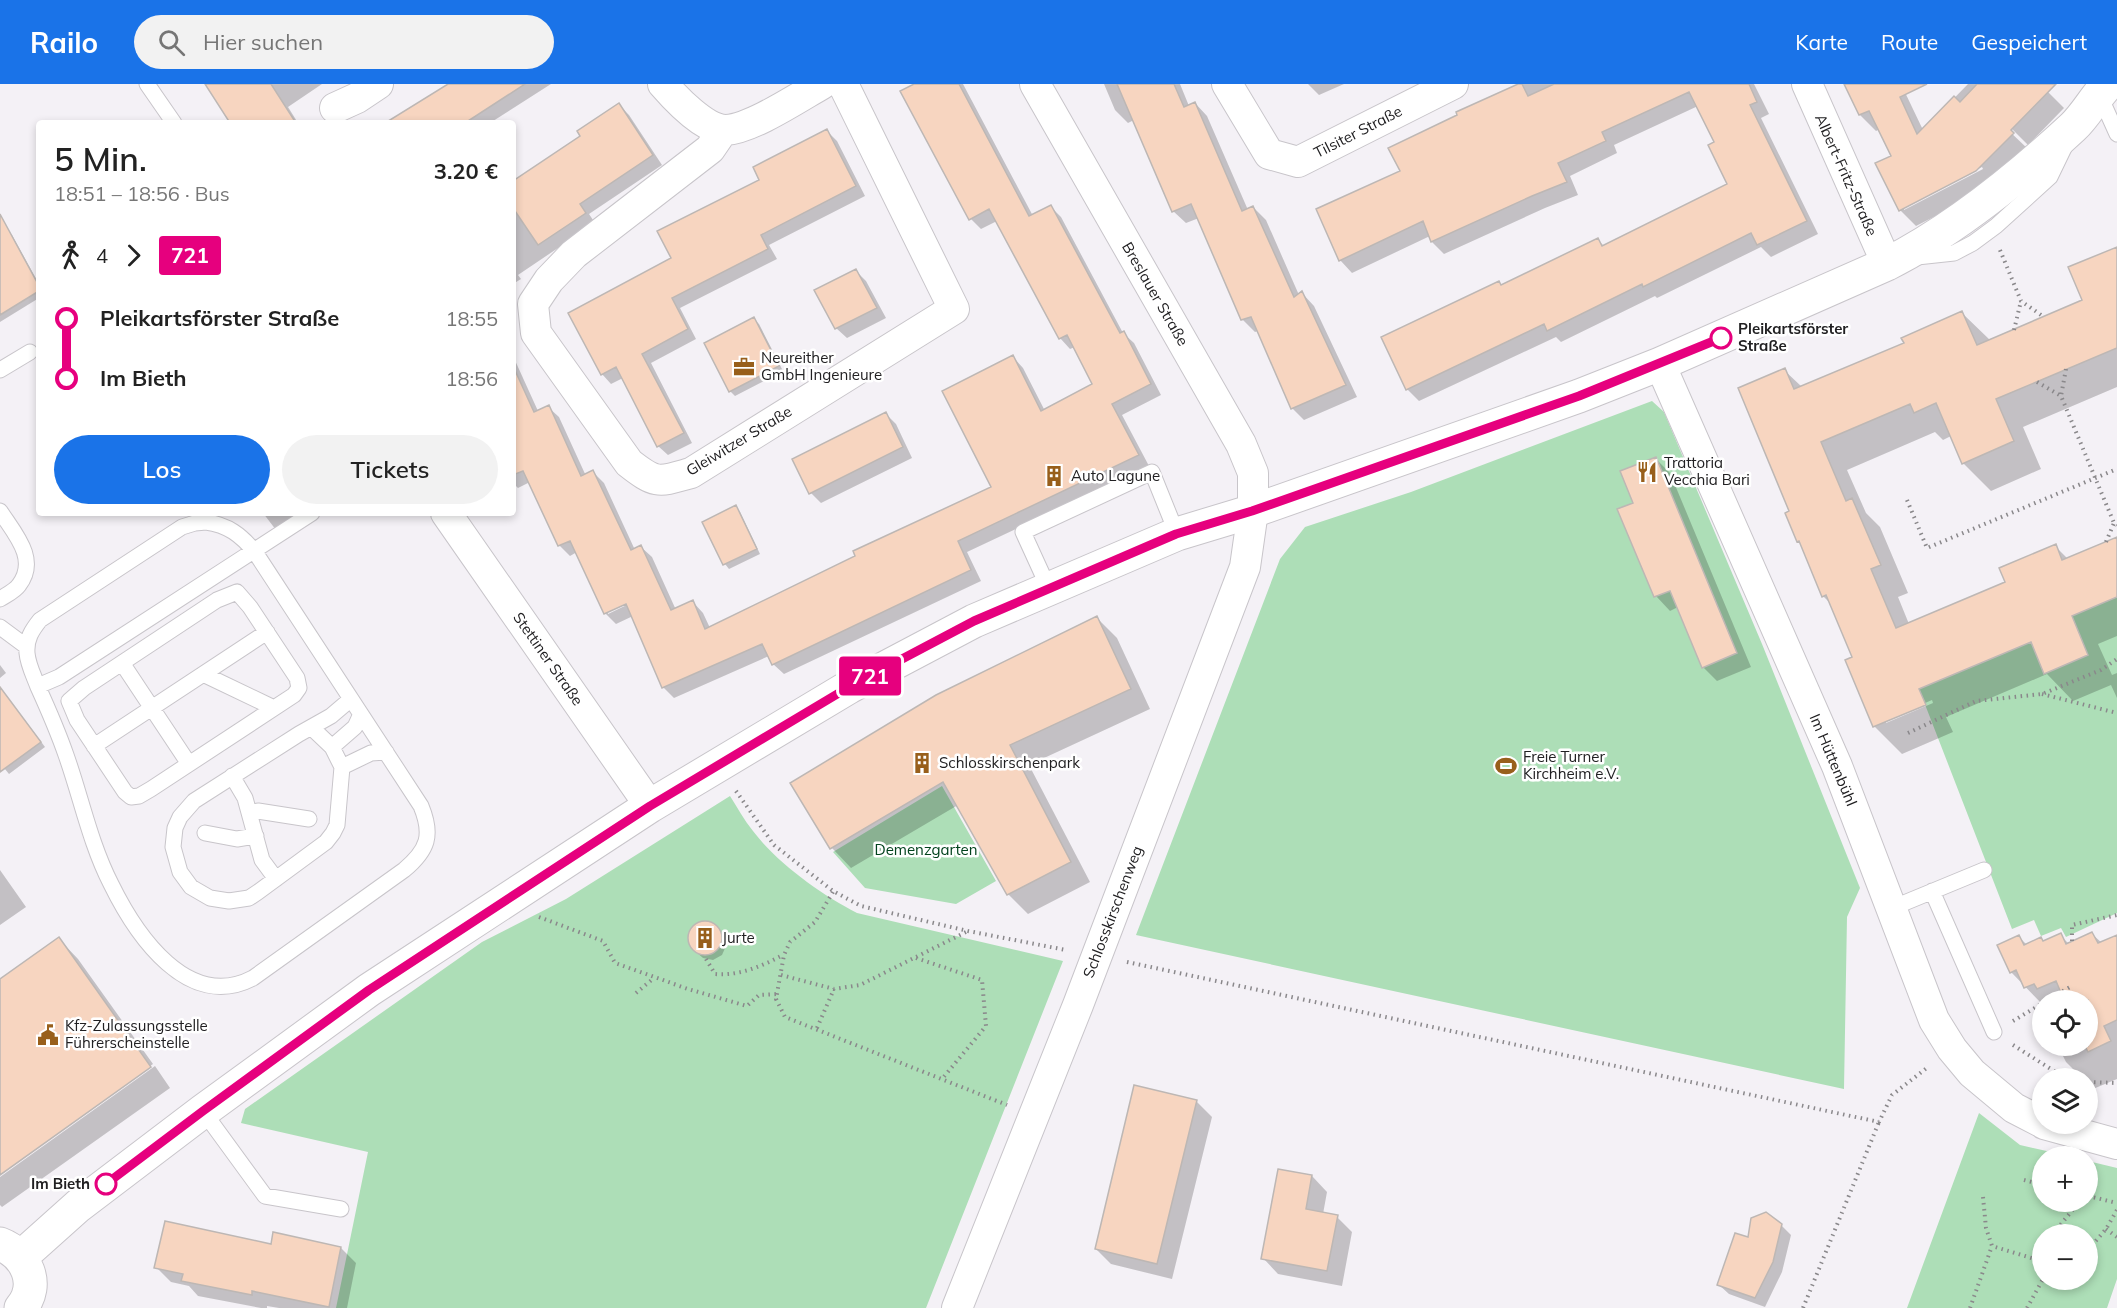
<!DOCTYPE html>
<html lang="de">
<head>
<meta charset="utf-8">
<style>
  body { margin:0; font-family:Mulish,sans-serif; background:#f2f2f2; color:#222; height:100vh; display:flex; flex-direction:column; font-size:22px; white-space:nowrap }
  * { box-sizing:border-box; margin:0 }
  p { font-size:20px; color:#767676 }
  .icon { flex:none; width:33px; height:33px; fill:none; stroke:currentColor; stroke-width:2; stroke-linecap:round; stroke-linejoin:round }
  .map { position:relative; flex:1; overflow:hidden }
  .details { position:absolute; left:36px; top:36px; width:480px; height:396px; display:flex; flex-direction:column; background:#fff; border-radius:6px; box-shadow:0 3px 9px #0003 }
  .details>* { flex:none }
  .badge { padding:0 12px; border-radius:4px; font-size:21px; line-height:39px }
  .buttons { position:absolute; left:2032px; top:906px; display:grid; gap:12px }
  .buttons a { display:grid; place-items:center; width:66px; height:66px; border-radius:50%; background:#fff; box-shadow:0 3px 9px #0003; font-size:30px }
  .map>.badge { position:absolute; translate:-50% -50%; box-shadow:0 0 0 3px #fff }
  .legs { display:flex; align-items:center; gap:9px; height:66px; padding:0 18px; font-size:20px }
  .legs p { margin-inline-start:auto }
  .headline { display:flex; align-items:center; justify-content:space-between; height:102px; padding:0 18px }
  h1 { font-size:33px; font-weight:600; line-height:45px }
  .cta { display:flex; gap:12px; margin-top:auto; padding:12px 18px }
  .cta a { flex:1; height:69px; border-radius:36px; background:#1a73e8; color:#fff; font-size:24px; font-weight:600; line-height:69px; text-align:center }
  .cta a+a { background:#f2f2f2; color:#222 }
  ul { padding:0 18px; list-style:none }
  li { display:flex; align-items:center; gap:21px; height:60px; font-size:22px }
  li i { display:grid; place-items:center; width:9px; height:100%; margin:0 8px; background:currentColor }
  li i::after { content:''; width:15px; height:15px; margin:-8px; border:4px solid; border-radius:50%; background:#fff }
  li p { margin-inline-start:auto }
  li:first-child i { background:linear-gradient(#0000 50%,currentColor 0) }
  li:last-child i { background:linear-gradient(currentColor 50%,#0000 0) }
  header { display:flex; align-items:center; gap:36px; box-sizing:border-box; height:84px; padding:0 30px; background:#1a73e8; color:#fff }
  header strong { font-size:28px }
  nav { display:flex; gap:33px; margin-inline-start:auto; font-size:21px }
  .search { width:420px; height:54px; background:#f2f2f2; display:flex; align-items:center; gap:15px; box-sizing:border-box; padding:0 21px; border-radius:33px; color:#767676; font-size:22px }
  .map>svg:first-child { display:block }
  .green { fill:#addeb7; fill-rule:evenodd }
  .shadow { fill:#0003; fill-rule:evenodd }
  .building { fill:#f7d5c0; stroke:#bdb7b4; stroke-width:1.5 }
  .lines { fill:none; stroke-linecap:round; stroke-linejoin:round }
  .service-casing { stroke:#c8c5ca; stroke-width:17 }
  .minor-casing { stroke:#c8c5ca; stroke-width:32 }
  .tertiary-casing { stroke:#c8c5ca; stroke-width:35 }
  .path { stroke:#8a888b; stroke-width:4; stroke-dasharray:1.5 4.5; stroke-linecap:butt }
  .service { stroke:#fff; stroke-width:15 }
  .minor { stroke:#fff; stroke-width:30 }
  .tertiary { stroke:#fff; stroke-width:33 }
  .line-1-casing { stroke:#fff; stroke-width:14 }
  .line-1 { stroke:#e6007e; stroke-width:9 }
  .stop-1-dot { fill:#fff; stroke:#e6007e; stroke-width:3 }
  .labels { text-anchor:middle; stroke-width:5; stroke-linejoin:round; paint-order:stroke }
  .street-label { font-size:15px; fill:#212022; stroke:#fff }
  .stop-label { font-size:15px; font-weight:bold; fill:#212022; stroke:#fff; text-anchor:start }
  .poi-label { font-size:15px; fill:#212022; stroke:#fff; text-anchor:start }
  .park-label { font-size:15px; fill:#00421c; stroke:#fff }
</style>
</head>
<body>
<header>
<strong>Railo</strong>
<div class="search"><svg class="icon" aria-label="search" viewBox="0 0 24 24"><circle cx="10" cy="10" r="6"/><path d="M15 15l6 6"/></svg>Hier suchen</div>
<nav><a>Karte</a><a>Route</a><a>Gespeichert</a></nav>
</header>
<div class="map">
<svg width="2117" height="1224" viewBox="0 0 2117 1224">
  <rect width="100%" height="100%" fill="#f4f1f6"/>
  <path class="green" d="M1652 317 1664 328 1762 560 1860 804 1847 833 1844 1005 1136 851 1280 475 1305 443 1411 408Z
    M2117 513V829L2066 853 2061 844 2041 852 2034 836 2012 845 1919 605 2015 565 2027 548 2044 590 2088 571 2072 532Z
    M942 702 996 797 956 820 865 804 833 768Z
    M730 712C737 723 744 736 753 747 778 780 821 810 857 829L1063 877 926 1224H336L368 1068 241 1039 245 1025 482 858 566 815Z
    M1979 1029 2020 1061 2069 1072H2043V1118H2088V1077L2117 1084V1195L2107 1224H1907ZM2043 1150H2088V1196H2043Z"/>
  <path class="shadow" d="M206 0H322L288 23 298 39H232Z
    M451 0H551L490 39H389Z
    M917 0H963L1033 132 1051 123 1061 133 1123 249 1134 259 1161 311 1122 331 1149 382 967 468 981 497 784 590 773 580 769 572 674 614 663 603 633 532 616 540 605 529 577 468 570 472 559 461 530 398 518 404 513 399V272L538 327 548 323 559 333 586 392 593 388 604 399 635 466 641 463 652 473 676 526 693 518 703 529 710 544 993 404 1013 273 1023 284 1045 327 1094 301 1075 263 1070 265 1060 254 997 137 981 145 971 135ZM632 515 633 518 608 530V527Z
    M1104 0H1180L1189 22 1195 19 1207 32 1248 126 1253 123 1266 136 1299 211 1302 209 1314 222 1357 313 1304 336 1292 324 1258 247 1255 248 1242 235 1199 134 1186 139 1173 127 1134 36 1128 39 1115 26Z
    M1308 0H1344L1319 11Z
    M1522 0H1754L1769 30 1761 34 1818 150 1771 173 1761 163 1657 214 1655 212 1561 258 1556 253 1419 317 1407 305 1499 199 1502 202 1598 156 1605 163 1729 101 1716 59 1698 22 1614 61 1617 69 1570 92 1578 111 1545 124 1444 170 1432 158 1430 152 1352 189 1340 176 1402 88Z
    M1846 0H1901L1923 46 1968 0H2040L2064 24 2028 61 2009 42 2007 45 2029 66 1992 103 1916 142 1900 126 1893 72 1880 45 1876 47 1860 31ZM1982 83 1983 85 1904 126V122Z
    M619 21 629 31 662 81 589 130 595 139 518 191 521 195 513 200V99L583 53Z
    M827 47 837 57 865 112 769 161 777 175 680 224 696 255 651 279 692 359 668 371 658 362 623 294 611 300 602 290 673 175 761 96Z
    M8 147 12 151 39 200V214L0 238V152Z
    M2117 164V303L2023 343 2041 385 1991 407 1963 379 1951 352 1943 356 1935 348 1847 386 1866 429 1880 443 1908 509 1898 513 1909 540 2007 498 2055 462 2068 475 2117 455V552L2098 560 2112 591 2117 589V614L2111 601 2073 617 2047 590 1946 633 1953 648 1902 670 1874 642 1854 574 1832 521 1823 512 1791 427 1784 286 1802 303 1906 259 1962 229 1991 257 2084 217ZM1932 616 1933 619 1886 639V636Z
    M855 186 866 197 886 234 847 254 836 244 816 207Z
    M754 235 759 240 783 287 735 312 730 307Z
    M886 330 896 340 912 374 821 419 811 409Z
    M1655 374 1670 389 1751 583 1717 597 1703 583 1678 523 1670 527 1656 512 1635 420Z
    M735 423 740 428 760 470 729 485 725 480Z
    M263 429H292L295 433 276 446Z
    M1097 534 1117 554 1150 625 1029 681 1090 798 1028 830 1008 810 958 721 851 784 832 764Z
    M0 581 6 589 0 594Z
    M0 603 45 663 9 690 0 679Z
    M0 786 26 823 0 841Z
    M700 839H711L724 852 726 862 722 871 713 876 703 874 694 866 689 857 691 846Z
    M2092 850 2102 859 2117 852V995L2093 1005 2088 1000V994H2082L2066 978 2058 962H2088V916H2043V921L2011 888 2019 853 2027 861 2041 854 2045 858 2060 851 2069 860Z
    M59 855 78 875 153 980 0 1089V897Z
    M155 982 170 1004 2 1123 0 1121V1093Z
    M1196 1017 1212 1033 1172 1195 1111 1180 1096 1165Z
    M1312 1092 1327 1108 1323 1130 1337 1133 1352 1148 1342 1202 1278 1190 1263 1174Z
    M1781 1141 1791 1151 1782 1188 1765 1223 1729 1210 1718 1200 1750 1155Z
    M272 1162 341 1164 356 1179 347 1224H279L267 1222V1224H261L198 1212 189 1202 171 1198 156 1183Z"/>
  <path class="building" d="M205 0H271L296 39H230Z
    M448 0H525L465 39H385Z
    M914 0H959L1029 132 1051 121 1120 249 1124 247 1151 300 1112 320 1139 371 958 457 971 486 772 581 762 560 662 604 626 520 604 530 570 457 558 462 523 387 513 391V282L534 328 549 321 581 392 593 386 631 466 641 461 671 526 693 516 705 545 855 472 853 467 991 403 942 307 1013 271 1041 327 1092 300 1067 251 1059 255 989 125 969 136 900 7Z
    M1117 0H1174L1184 23 1195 18 1242 127 1253 122 1294 213 1302 207 1346 301 1291 325 1251 233 1241 236 1191 120 1172 128Z
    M1518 0H1522L1528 12 1554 0H1749L1757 18 1750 21 1807 137 1757 161 1751 149 1643 203 1642 200 1547 247 1544 240 1406 306 1381 253 1499 197 1501 201 1598 154 1602 162 1727 100 1708 61 1714 58 1689 8 1602 48 1606 57 1558 79 1567 98 1532 112 1431 158 1423 137 1339 177 1316 125 1400 87 1388 64 1457 31 1456 28Z
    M1844 0H1927L1900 13 1917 50 1954 12 1960 18 1977 0H2056L2011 46 2014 49 1976 87 1899 127 1875 79 1891 72 1869 27 1859 31Z
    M619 19 653 71 580 120 586 129 538 161 513 124V97L580 52 577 47Z
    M827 45 856 102 761 151 768 165 672 214 688 245 642 270 684 349 657 363 616 283 601 291 568 229 671 174 657 147 759 96 753 83Z
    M0 130 39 202V207L0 231Z
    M2117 163V264L1996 315 2014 357 1962 380 1936 319 1914 329 1910 320 1821 358 1846 417 1852 414 1881 481 1871 485 1896 544 2005 498 1999 484 2056 460 2062 476 2117 453V513L2072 532 2088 571 2044 590 2031 558 1919 605 1926 621 1873 643 1845 576 1852 573 1826 511 1822 513 1799 457 1797 458 1785 429 1789 427 1738 304 1785 284 1794 305 1904 259 1901 254 1962 227 1977 261 2082 216 2068 183Z
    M856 185 877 224 835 245 814 206Z
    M754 233 779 282 729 308 704 259Z
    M886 328 903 363 809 410 792 375Z
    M1656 373 1737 569 1702 584 1670 507 1654 513 1617 425 1633 419 1620 387Z
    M736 421 757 465 723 481 702 438Z
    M1097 532 1131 605 1010 661 1071 778 1007 811 943 698 830 765 790 699 936 611Z
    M0 603 41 658 0 688Z
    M688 854a17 17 0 1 1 34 0a17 17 0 1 1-34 0Z
    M2092 848 2098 859 2117 851V936L2104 942 2111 957 2088 968 2085 962H2088V916H2064L2056 897 2037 905 2034 900 2024 904 2016 886 2010 889 1997 861 2019 851 2024 861 2041 853 2043 857 2061 849 2066 860Z
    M59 853 151 983 0 1091V895Z
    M1134 1001 1197 1016 1157 1180 1095 1165Z
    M1278 1085 1312 1091 1306 1125 1338 1131 1327 1187 1261 1175Z
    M1766 1128 1782 1140 1773 1178 1755 1214 1717 1201 1735 1149 1748 1153 1751 1134Z
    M165 1137 271 1160 273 1148 341 1163 329 1223 252 1207V1211L181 1197 183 1190 154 1184Z"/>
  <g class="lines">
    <defs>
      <path id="service" d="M147 0 174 39
        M2099 10 2117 50
        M1917 173 1954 169 1973 159 1996 142 2050 93 2064 64
        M0 286 30 268
        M0 427C14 449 39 475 19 501 15 507 6 511 0 515
        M206 438C228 441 241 451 255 468L421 722C433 751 428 766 404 786L253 894C188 928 136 851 111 800 90 759 81 713 66 671 58 648 48 625 38 603 34 592 28 581 27 569 26 555 32 546 40 536L182 443 195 439Z
        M1049 505 1023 448 1152 388 1177 450
        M237 508 250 523 297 594 299 604 294 611 151 705 139 712 131 713 125 708 77 636 69 617 84 604 217 516Z
        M0 543 27 563
        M122 579 189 680
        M203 590 274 624
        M38 602 59 593 312 429
        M312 644 332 663 342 683 337 741 333 749 326 758 258 808 249 814 229 817 210 814 191 803 180 788 173 763 175 744 180 733 194 717 299 650 331 632 351 615
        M94 662 267 548
        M332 663 355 643 361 630
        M342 683 371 669 386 668
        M232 692 245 714 262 776 276 795
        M250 729 258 727 309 735
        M205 749 237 755 256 752
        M1932 807 1994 948
        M1892 824 1984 786
        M203 1027 265 1112 341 1125"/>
      <path id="minor" d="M663 0C676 15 705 46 726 46 751 45 799 13 822 0
        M1227 0 1269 70 1298 78 1453 0
        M1807 0 1887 180
        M335 24 357 14 378 0
        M723 46 710 65 574 170 549 196 533 220 536 249 629 379C657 401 659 398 691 389L954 225 843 0
        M1660 280 1837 682 1934 936 1952 965 1972 989 2014 1024 2043 1039
        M446 429 650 722
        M2044 1040 2117 1060
        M957 1224 1078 921 1245 483 1253 427V389L1241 360 1035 0"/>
      <path id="tertiary" d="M0 1160C26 1170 41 1200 21 1224
        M21 1173 78 1122 203 1027 369 906 650 722 849 603 974 537 1177 450 1253 427 1579 312 1660 280 1887 180C1954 146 2018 94 2073 43 2086 31 2095 13 2108 0"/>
    </defs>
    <use href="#service" class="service-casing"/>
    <use href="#minor" class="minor-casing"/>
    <use href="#tertiary" class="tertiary-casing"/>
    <path class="path" d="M2000 166 2021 217 2044 233
      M2014 246 2021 217
      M2066 285 2061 312 2114 439 2117 441
      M2037 298 2061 312
      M1907 416 1927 464 2117 385
      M2106 458 2114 439
      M2042 610 2117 629
      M1908 649 1976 617 2042 610 2101 586 2117 575
      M736 707 774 761 833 807 861 822 968 847 1066 866
      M833 808 815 838 790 858 784 871 776 915 785 933 1007 1021
      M539 833 603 857 615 879 688 905 747 922 759 911 778 910
      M2072 857V841L2117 831
      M916 874 982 896 986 942 942 995
      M706 875 715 890C740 892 762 882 783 871
      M1127 878 1879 1038 1892 1011 1928 983
      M781 891 834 905 860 901 968 847
      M636 909 654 894
      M2047 916 2070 903
      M2013 937 2043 919
      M817 944 834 905
      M2013 961 2065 994
      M2088 998 2117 999
      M2024 1096 2043 1101
      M2088 1112 2117 1119
      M1983 1113 1986 1144 1992 1162 2035 1175
      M2106 1145 2117 1153
      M2053 1150 2079 1118
      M2043 1164 2035 1175 2043 1182
      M2088 1166 2106 1145 2117 1126
      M2068 1196 2070 1199
      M1803 1224 1879 1038
      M1970 1224 1992 1162
      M2027 1224 2043 1195"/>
    <use href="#service" class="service"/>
    <use href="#minor" class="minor"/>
    <use href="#tertiary" class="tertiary"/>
  </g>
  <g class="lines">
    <defs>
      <path id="line-1" d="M106 1100 203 1027 369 906 650 722 849 603 974 537 1176 450 1252 427 1579 312 1721 254"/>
    </defs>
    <use href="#line-1" class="line-1-casing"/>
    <use href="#line-1" class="line-1"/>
  </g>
  <defs>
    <symbol id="office-bare" viewBox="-9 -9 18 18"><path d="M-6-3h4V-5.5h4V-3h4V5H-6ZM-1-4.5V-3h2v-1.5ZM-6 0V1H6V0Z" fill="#985f1b" stroke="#fff" stroke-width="2.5" paint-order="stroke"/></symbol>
    <symbol id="restaurant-bare" viewBox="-9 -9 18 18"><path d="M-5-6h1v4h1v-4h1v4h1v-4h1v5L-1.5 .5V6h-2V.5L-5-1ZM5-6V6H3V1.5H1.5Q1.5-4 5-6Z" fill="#985f1b" stroke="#fff" stroke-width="2.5" paint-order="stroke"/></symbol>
    <symbol id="building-bare" viewBox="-9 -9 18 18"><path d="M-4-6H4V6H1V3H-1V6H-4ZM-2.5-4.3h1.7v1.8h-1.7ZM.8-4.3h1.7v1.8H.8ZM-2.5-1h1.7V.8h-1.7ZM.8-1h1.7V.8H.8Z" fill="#985f1b" stroke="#fff" stroke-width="2.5" paint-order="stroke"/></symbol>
    <symbol id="stadium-bare" viewBox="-9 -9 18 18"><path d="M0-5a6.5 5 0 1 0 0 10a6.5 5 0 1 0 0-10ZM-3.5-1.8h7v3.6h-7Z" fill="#985f1b" stroke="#fff" stroke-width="2.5" paint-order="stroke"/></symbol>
    <symbol id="civic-bare" viewBox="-9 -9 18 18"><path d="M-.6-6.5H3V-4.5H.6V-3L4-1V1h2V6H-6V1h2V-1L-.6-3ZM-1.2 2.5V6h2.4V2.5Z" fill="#985f1b" stroke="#fff" stroke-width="2.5" paint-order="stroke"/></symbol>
  </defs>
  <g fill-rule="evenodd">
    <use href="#office-bare" x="729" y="268" width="30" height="30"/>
    <use href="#restaurant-bare" x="1632" y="373" width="30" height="30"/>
    <use href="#building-bare" x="1039" y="377" width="30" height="30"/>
    <use href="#building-bare" x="907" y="664" width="30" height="30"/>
    <use href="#stadium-bare" x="1491" y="667" width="30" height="30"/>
    <use href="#building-bare" x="690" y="839" width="30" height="30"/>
    <use href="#civic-bare" x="33" y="936" width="30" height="30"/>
  </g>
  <g class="stop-1-dot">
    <circle cx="1721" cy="254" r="10"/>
    <circle cx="106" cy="1100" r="10"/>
  </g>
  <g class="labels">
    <g class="street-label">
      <text transform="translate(1358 48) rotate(-27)" y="5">Tilsiter Straße</text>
      <text transform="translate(1846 91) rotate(66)" y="5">Albert-Fritz-Straße</text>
      <text transform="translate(1155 210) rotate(60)" y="5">Breslauer Straße</text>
      <text transform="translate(739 357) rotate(-31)" y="5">Gleiwitzer Straße</text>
      <text transform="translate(548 575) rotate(55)" y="5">Stettiner Straße</text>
      <text transform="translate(1833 676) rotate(67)" y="5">Im Hüttenbühl</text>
      <text transform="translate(1113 828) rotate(-69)" y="5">Schlosskirschenweg</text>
    </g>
    <g class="stop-label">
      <text x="1738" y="250">Pleikartsförster<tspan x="1738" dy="17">Straße</tspan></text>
      <text x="90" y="1105" text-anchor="end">Im Bieth</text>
    </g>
    <g class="poi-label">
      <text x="761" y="279">Neureither<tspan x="761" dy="17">GmbH Ingenieure</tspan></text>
      <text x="1664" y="384">Trattoria<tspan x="1664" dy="17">Vecchia Bari</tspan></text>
      <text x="1071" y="397">Auto Lagune</text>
      <text x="1523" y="678">Freie Turner<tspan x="1523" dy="17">Kirchheim e.V.</tspan></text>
      <text x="939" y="684">Schlosskirschenpark</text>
      <text x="722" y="859">Jurte</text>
      <text x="65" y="947">Kfz-Zulassungsstelle<tspan x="65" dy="17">Führerscheinstelle</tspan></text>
    </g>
    <g class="park-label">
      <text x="926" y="771">Demenzgarten</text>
    </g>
  </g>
</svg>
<div class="buttons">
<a><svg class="icon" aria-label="locate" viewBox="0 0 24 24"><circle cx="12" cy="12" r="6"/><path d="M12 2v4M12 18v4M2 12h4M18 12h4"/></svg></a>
<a><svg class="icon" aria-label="layers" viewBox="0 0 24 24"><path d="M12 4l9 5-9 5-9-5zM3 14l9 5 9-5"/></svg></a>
<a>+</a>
<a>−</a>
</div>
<b class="badge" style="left:870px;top:592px;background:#e6007e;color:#fff">721</b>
<section class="details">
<div class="headline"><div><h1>5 Min.</h1><p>18:51 – 18:56 · Bus</p></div><b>3.20 €</b></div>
<div class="legs"><svg class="icon" aria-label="walk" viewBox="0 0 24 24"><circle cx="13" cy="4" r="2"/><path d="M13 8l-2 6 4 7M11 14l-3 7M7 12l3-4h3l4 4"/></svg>4<svg class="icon" aria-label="forward" viewBox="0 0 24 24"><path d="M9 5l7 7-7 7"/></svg><b class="badge" style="background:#e6007e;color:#fff">721</b></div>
<ul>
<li><i style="color:#e6007e"></i><b>Pleikartsförster Straße</b><p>18:55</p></li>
<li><i style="color:#e6007e"></i><b>Im Bieth</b><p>18:56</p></li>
</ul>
<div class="cta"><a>Los</a><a>Tickets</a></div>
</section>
</div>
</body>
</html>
